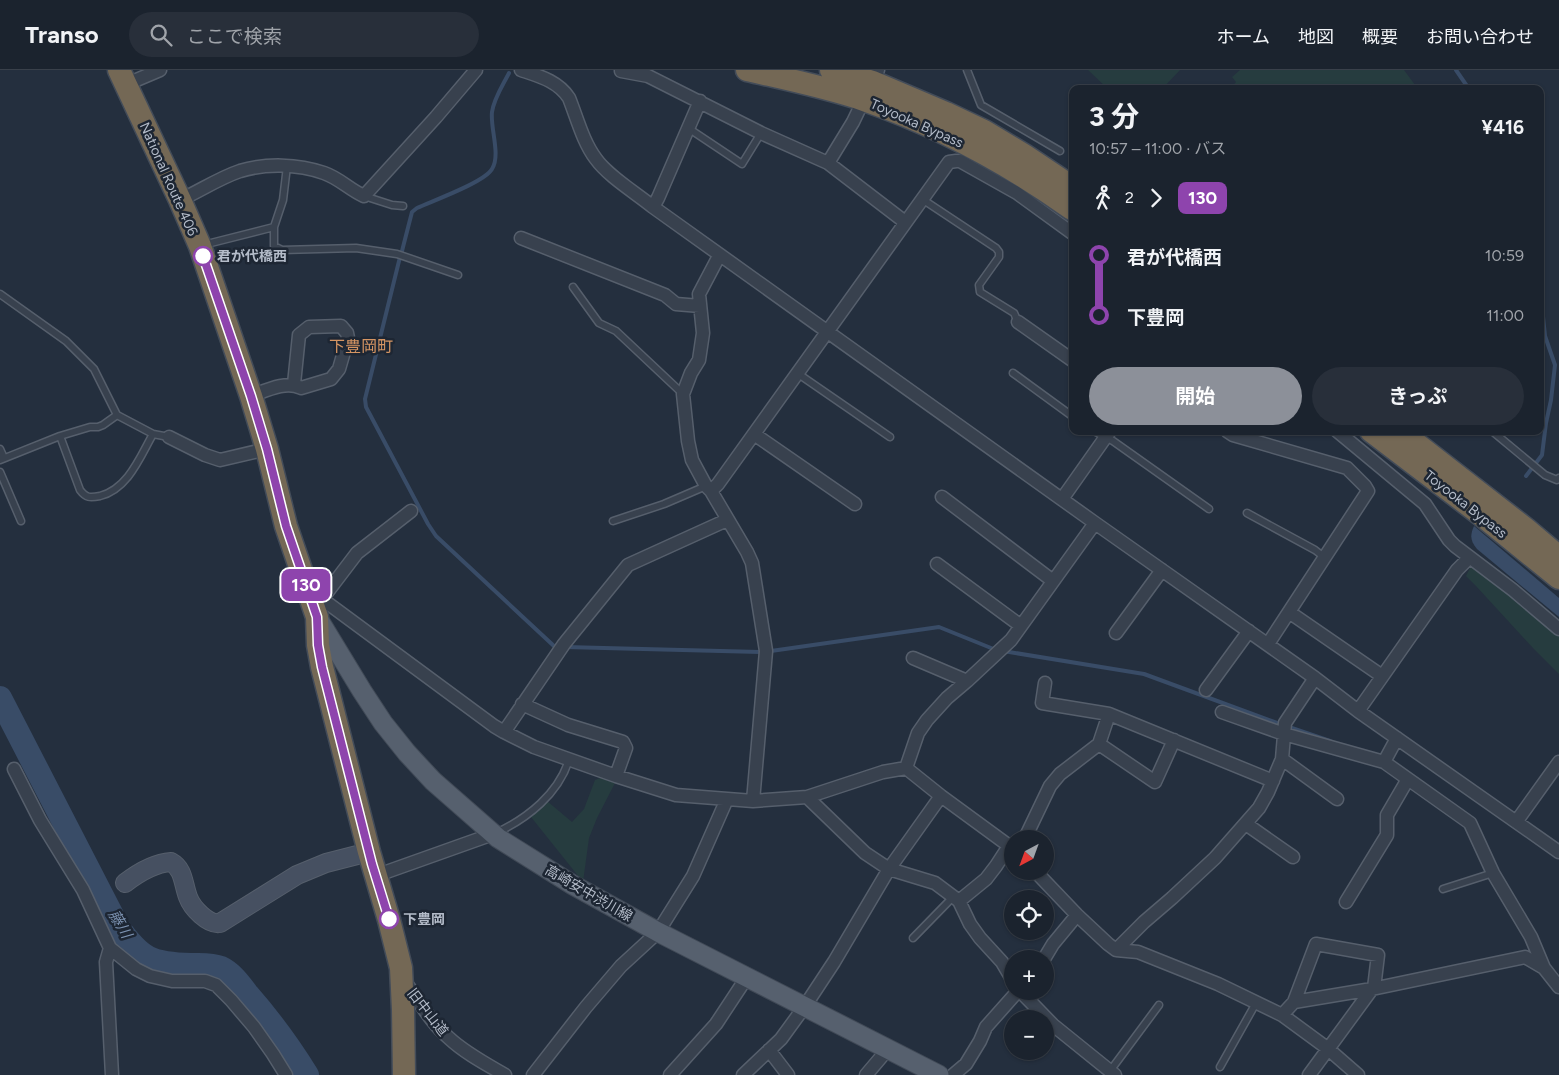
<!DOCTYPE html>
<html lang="ja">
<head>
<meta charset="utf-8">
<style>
  body { margin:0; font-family:Figtree,"Noto Sans JP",sans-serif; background:#282f3a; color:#f1f3f6; height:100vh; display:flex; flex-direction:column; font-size:19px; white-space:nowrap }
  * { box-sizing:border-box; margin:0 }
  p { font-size:16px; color:#a0a4aa }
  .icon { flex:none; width:28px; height:28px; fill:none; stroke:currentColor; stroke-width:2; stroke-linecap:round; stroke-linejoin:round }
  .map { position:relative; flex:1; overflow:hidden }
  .drawer { position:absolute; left:1069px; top:15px; width:475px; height:350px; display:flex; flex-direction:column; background:#1b232e; border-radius:10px; box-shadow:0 1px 4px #0004,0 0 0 1px #39404a }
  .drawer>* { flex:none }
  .badge { padding:0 10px; border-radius:8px; font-size:18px; line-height:32px }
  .needle { width:32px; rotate:221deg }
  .buttons { position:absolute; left:1004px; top:760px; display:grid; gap:10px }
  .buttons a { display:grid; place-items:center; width:50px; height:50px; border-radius:50%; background:#1b232e; box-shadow:0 1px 4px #0004,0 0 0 1px #39404a; font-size:25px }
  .map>.badge { position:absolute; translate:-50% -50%; box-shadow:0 0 0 2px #fff }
  .legs { display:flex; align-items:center; gap:8px; height:55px; padding:0 20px; font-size:16px }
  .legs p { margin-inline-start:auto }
  .overview { display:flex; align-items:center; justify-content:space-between; height:85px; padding:0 20px }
  h1 { font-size:28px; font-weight:700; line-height:38px }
  .action { display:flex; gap:10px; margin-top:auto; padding:10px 20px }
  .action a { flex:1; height:58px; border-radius:30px; background:#8c9099; color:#fff; font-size:20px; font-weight:700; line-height:58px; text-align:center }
  .action a+a { background:#282f3a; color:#f1f3f6 }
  ul { padding:0 20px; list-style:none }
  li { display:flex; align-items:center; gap:18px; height:60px; font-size:19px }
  li i { display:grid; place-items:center; width:8px; height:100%; margin:0 6px; background:currentColor }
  li i::after { content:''; width:12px; height:12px; margin:-6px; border:4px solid; border-radius:50%; background:#1b232e }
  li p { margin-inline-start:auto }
  li:first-child i { background:linear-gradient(#0000 50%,currentColor 0) }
  li:last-child i { background:linear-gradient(currentColor 50%,#0000 0) }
  header { display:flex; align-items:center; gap:30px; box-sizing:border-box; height:70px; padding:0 25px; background:#1b232e; border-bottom:1px solid #39404a }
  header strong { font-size:24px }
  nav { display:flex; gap:28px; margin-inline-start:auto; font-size:18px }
  .search { width:350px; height:45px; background:#282f3a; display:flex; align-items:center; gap:12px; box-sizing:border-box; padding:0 18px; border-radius:28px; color:#a0a4aa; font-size:19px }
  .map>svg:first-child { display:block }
  .green { fill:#263c3f }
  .water { fill:#394c67 }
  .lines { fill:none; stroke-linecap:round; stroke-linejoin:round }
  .stream { stroke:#394c67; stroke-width:4 }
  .river { stroke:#394c67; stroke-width:24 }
  .lane-casing { stroke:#565f6c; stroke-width:9 }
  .street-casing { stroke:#565f6c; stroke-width:15 }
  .secondary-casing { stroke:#565f6c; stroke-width:20 }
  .primary-casing { stroke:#414a57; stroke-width:21 }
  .highway-casing { stroke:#434c59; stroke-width:25 }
  .lane { stroke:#38414e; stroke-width:6 }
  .street { stroke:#38414e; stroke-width:12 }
  .secondary { stroke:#465061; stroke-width:18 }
  .primary { stroke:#56606e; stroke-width:19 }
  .highway { stroke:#746855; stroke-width:22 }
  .line-1-casing { stroke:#fff; stroke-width:11 }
  .line-1 { stroke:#8e44ad; stroke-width:8 }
  .stop-1-dot { fill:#fff; stroke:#8e44ad; stroke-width:2.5 }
  .labels { text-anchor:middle; stroke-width:5; stroke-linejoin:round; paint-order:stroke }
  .street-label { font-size:14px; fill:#b4bcc9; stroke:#1d2633 }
  .stop-label { font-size:14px; font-weight:bold; fill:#b4bcc9; stroke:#1d2633; text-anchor:start }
  .water-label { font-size:15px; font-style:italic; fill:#7c92b1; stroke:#1d2633 }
  .quarter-label { font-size:16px; fill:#d59563; stroke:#1d2633 }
</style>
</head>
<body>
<header>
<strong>Transo</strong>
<div class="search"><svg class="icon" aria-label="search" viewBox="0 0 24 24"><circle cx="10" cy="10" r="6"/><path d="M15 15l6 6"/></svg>ここで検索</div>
<nav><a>ホーム</a><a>地図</a><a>概要</a><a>お問い合わせ</a></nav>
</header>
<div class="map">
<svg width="1559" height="1005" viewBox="0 0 1559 1005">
  <rect width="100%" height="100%" fill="#242f3e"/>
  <path class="green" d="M1088 0H1180L1162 19H1108Z
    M1240 0H1404L1418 19H1230L1236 12 1232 7Z
    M1472 494 1529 542 1532 541 1559 565V604L1533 578 1476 516 1466 506Z
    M600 708 615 713 597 748 589 768 583 812 531 747 547 731 572 752 584 739 595 710Z"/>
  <path class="water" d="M1474 456 1559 528V547L1477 479C1470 471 1470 465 1474 456Z"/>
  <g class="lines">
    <path class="stream" d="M1456 0 1469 19
      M402 181 412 142 417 138C432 131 485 112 492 99 501 85 490 58 492 42 494 28 503 15 509 3
      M400 187 365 329 366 337 428 454 436 466 555 577H558
      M1526 406 1542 385 1546 353 1551 330 1555 295 1545 266 1540 217
      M565 577 760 582
      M771 581 939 557 996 580
      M1003 581 1144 604 1277 653 1330 671"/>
    <path class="river" d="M0 628 118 857C141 889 151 894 191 895 201 895 211 894 221 898 232 903 241 916 248 925 270 950 289 976 307 1005"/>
    <defs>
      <path id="lane" d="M967 0 981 35 1060 81
        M688 58 742 94 761 63
        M287 96 283 130 274 157V176L282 180 356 178 397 184 458 205
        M364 126 392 135 403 136
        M922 129 996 178 999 182V187L979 215 980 222 1014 243 1018 252
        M203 175 274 157
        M573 217 599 253 616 261 683 324
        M0 224 66 271 94 299 117 345 153 364 169 367
        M797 303 890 367
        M1013 303 1072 346
        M1094 361 1113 371 1209 439
        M1492 361 1545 405 1557 410 1559 408
        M60 366 80 420C86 428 90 428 100 426 128 419 140 387 153 364
        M0 379 4 388
        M0 390 60 366 90 357H98L103 355 117 345
        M0 402 21 451
        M1247 443 1315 480 1324 487
        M613 451 664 434 706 416
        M496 763C528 748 558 724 569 690
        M1443 819 1493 803
        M913 868 953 827
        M1220 997 1256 933
        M1110 1001 1159 935"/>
      <path id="street" d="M521 0C539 6 558 11 569 28 577 48 583 72 596 89 608 106 636 123 653 137L1095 453 1315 608 1358 641 1559 782
        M621 1 648 6 761 63 828 93 905 152
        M127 14 160 0
        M828 93 853 52 878 0
        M180 130C200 121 219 108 240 101 266 93 298 94 324 103 339 108 350 120 364 126L436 47 476 0
        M653 137 658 128 700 31
        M521 168 665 225 676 234 700 236
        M719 186 699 224 703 263 699 290 691 303 683 324 688 371 692 390 706 416 711 421 747 482 752 493 766 581 753 731
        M1018 252 1072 290
        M251 326C265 321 286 310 301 318L331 309 339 299 348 268 347 263 341 256 309 257 299 265 294 314
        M1227 361 1233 365 1347 398 1365 416 1368 421 1268 574
        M1337 361 1425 434 1449 470 1455 476 1513 520 1559 559
        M754 364 855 434
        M169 367 205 385 220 390 267 379
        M711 421 718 414 949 92 956 91H960L1017 123 1072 163
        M942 427 1053 511
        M1062 429 1110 361
        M937 494 1021 556
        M322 529 357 483 411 441
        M311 532 322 529 494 656 504 662 534 677 616 706 676 725 753 731 807 727 883 702 906 698 918 663 927 650 947 628 967 611 1011 570 1095 453
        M1289 542 1382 606
        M1116 563 1162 500
        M913 588 967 611
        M1045 613 1042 633 1109 644
        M1206 620 1249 561
        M522 634 568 655 623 672 626 678 616 706
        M1358 641 1457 500 1469 488
        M1222 642 1284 664 1384 692
        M504 662 564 574 628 495 727 450
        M1397 668 1384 692 1470 753 1493 803 1531 867 1544 898
        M1099 674 1155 712 1174 670
        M1282 689 1337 729
        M906 698 941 726 1012 778
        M14 699 40 750 83 820 110 878 136 899 150 906 172 911H205L216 915 231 930 254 957 273 984 286 1005
        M807 727 865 783 889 799 935 813 959 831 970 854 980 868 1002 892 1012 909
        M1516 752 1559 692
        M1246 754 1293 787
        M1023 769 1027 764 1050 716 1060 704 1099 674 1109 644 1273 711
        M1035 801 1077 845 1108 874 1116 880 1138 882 1218 914 1282 945 1327 978 1358 1005
        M375 806 493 764
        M959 831 986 809 996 796 1009 776
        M1346 832 1387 765V745L1408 709
        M110 878 106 892 112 1005
        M1116 880 1144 852 1172 828 1215 788 1259 738 1268 722 1282 689 1285 653 1315 608
        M1044 889 1053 874 1077 845
        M402 911 408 916C421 934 432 954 449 968 465 983 486 994 505 1005
        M1020 921 1053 955 1115 1005
        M1294 932 1316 874 1378 885 1374 918
        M1282 945 1294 932 1372 919 1525 887 1544 898 1559 917
        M769 980 788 1005
        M533 1005 586 937 621 896 658 862 693 806 727 729
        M670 1005 716 954 747 907
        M743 1005 781 969 805 936 834 892 889 799 941 726
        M866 1005 888 979
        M953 1005 966 994 980 971 986 957 1018 921
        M1309 1005 1372 919"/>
      <path id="secondary" d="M125 813C138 803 155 793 171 792 184 799 183 814 188 827 192 838 208 855 220 853L297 805 326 793 369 782"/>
      <path id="primary" d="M317 547 362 621 383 653 407 683 433 711 498 768 573 815 658 862 939 1005"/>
      <path id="highway" d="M119 0 180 130 200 176 251 326 267 379 286 456 317 547 318 575 322 597 369 782 389 850 401 898 403 940 404 1005
        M747 0C786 9 826 17 864 30 939 56 1009 94 1072 139
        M831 0 873 12 946 43 984 61 1024 85 1072 117
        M1371 361 1480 444 1559 508
        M1400 361 1526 459 1559 487"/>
    </defs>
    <use href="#lane" class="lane-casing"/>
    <use href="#street" class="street-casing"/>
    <use href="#secondary" class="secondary-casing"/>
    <use href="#primary" class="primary-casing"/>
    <use href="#highway" class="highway-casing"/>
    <use href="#lane" class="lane"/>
    <use href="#street" class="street"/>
    <use href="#secondary" class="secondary"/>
    <use href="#primary" class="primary"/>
    <use href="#highway" class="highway"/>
  </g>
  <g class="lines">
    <defs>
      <path id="line-1" d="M203 186 251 326 267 379 286 456 317 547 318 575 322 597 372 794 389 849"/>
    </defs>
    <use href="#line-1" class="line-1-casing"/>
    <use href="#line-1" class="line-1"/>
  </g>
  <g class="stop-1-dot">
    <circle cx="203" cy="186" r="9"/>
    <circle cx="389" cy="849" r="9"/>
  </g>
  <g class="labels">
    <g class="street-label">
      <text transform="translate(917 53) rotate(24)" y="5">Toyooka Bypass</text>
      <text transform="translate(169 109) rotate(66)" y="5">National Route 406</text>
      <text transform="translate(1466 434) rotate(38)" y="5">Toyooka Bypass</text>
      <text transform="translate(589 823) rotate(30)" y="5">高崎安中渋川線</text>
      <text transform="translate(428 942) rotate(52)" y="5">旧中山道</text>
    </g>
    <g class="stop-label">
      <text x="217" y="191">君が代橋西</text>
      <text x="403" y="854">下豊岡</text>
    </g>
    <g class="water-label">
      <text transform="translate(120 854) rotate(59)" y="5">藤川</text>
    </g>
    <g class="quarter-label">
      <text x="361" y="282">下豊岡町</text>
    </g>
  </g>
</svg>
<div class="buttons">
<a><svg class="needle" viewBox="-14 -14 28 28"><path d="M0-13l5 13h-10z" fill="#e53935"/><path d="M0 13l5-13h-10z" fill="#a0a4aa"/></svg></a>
<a><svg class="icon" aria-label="locate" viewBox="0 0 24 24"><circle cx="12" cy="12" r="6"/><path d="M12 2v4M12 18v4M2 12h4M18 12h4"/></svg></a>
<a>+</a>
<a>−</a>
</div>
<b class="badge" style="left:306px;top:515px;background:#8e44ad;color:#fff">130</b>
<section class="drawer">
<div class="overview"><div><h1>3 分</h1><p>10:57 – 11:00 · バス</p></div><b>¥416</b></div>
<div class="legs"><svg class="icon" aria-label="walk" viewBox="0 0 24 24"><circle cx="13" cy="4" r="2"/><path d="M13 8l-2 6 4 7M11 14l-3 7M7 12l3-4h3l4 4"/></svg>2<svg class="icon" aria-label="forward" viewBox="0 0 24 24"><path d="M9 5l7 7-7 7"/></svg><b class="badge" style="background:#8e44ad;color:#fff">130</b></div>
<ul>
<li><i style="color:#8e44ad"></i><b>君が代橋西</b><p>10:59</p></li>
<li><i style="color:#8e44ad"></i><b>下豊岡</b><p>11:00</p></li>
</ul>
<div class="action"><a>開始</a><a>きっぷ</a></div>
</section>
</div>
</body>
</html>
